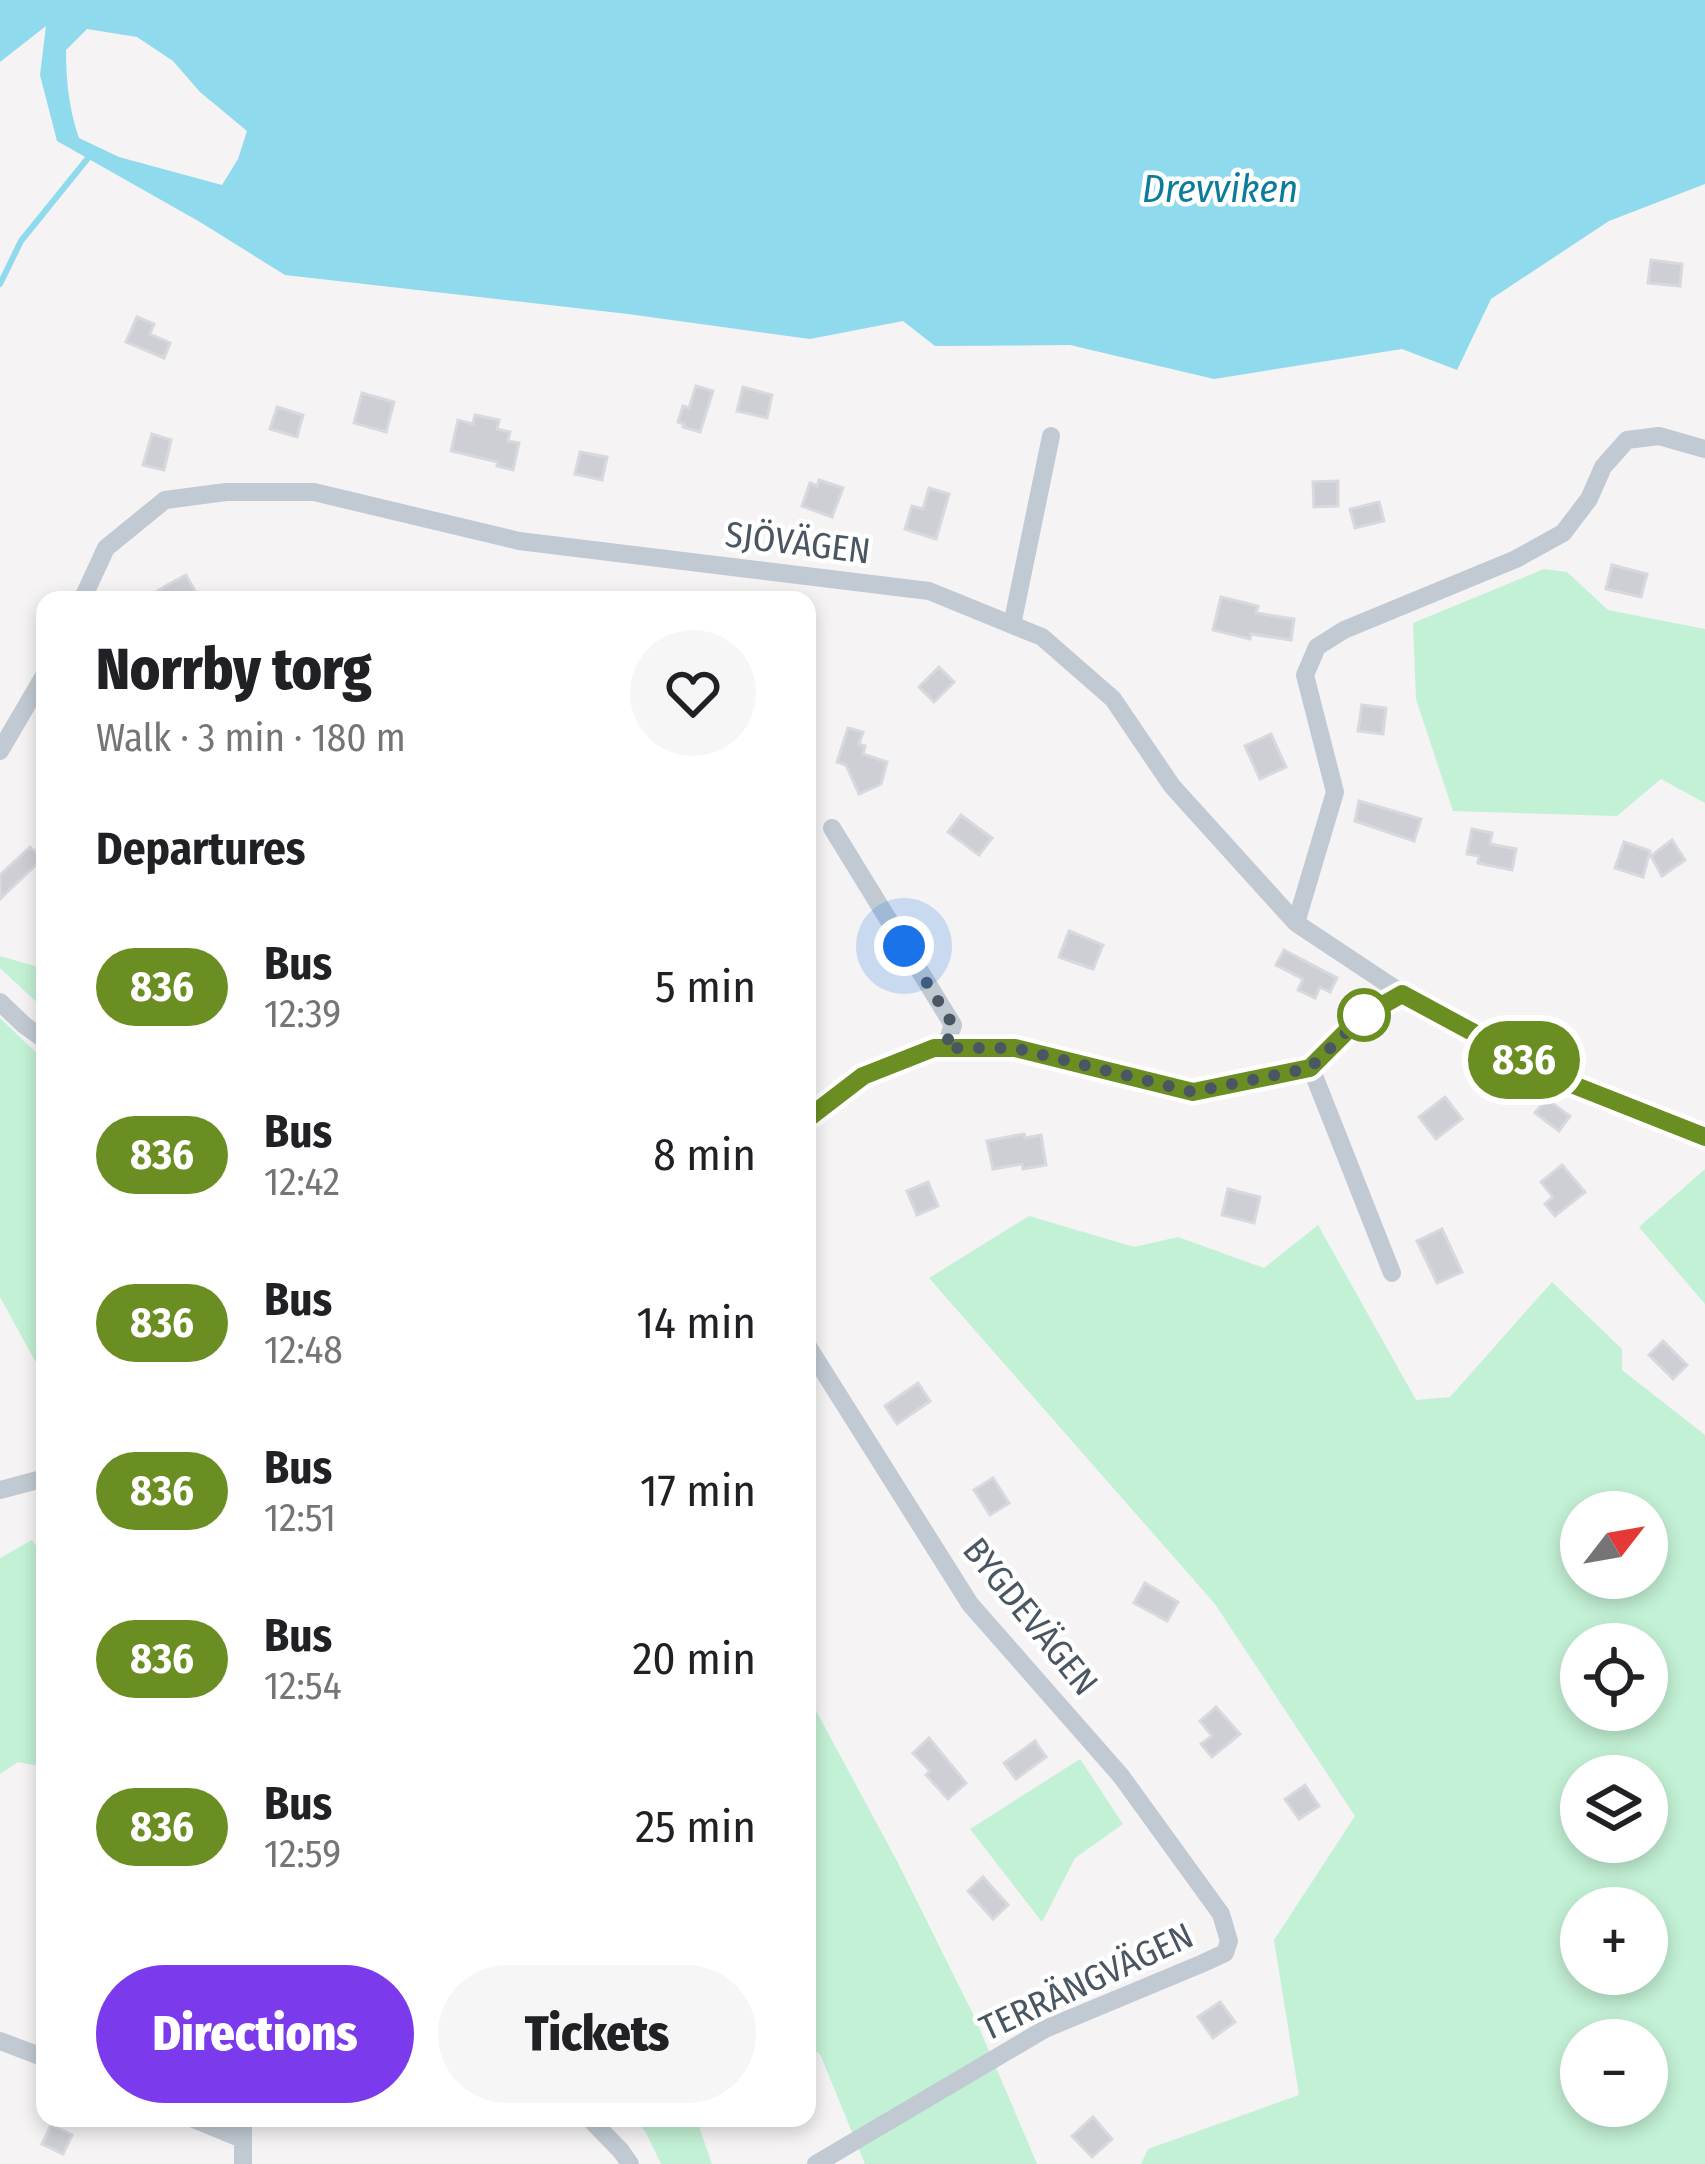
<!DOCTYPE html>
<html lang="en">
<head>
<meta charset="utf-8">
<style>
  body { margin:0; font-family:"Fira Sans Condensed",sans-serif; background:#f6f6f6; color:#202124; height:100vh; display:flex; flex-direction:column; font-size:45px; white-space:nowrap }
  * { box-sizing:border-box; margin:0 }
  p { font-size:39px; color:#757577 }
  .icon { flex:none; width:66px; height:66px; fill:none; stroke:currentColor; stroke-width:2; stroke-linecap:round; stroke-linejoin:round }
  .map { position:relative; flex:1; overflow:hidden }
  .drawer { position:absolute; left:36px; top:591px; width:780px; height:1536px; display:flex; flex-direction:column; background:#fff; border-radius:24px; box-shadow:0 6px 18px #0003 }
  .drawer>* { flex:none }
  .badge { padding:0 24px; border-radius:39px; font-size:42px; line-height:78px }
  .needle { width:78px; rotate:59deg }
  .controls { position:absolute; left:1560px; top:1491px; display:grid; gap:24px }
  .controls a { display:grid; place-items:center; width:108px; height:108px; border-radius:50%; background:#fff; box-shadow:0 6px 18px #0003; font-size:60px }
  .you { position:absolute; width:60px; height:60px; margin:-30px; border:9px solid #fff; border-radius:50%; background:#1a73e8; box-shadow:0 0 0 18px #1a73e833 }
  .map>.badge { position:absolute; translate:-50% -50%; box-shadow:0 0 0 6px #fff }
  h2 { padding:0 60px; font-size:45px; line-height:108px }
  .round { display:grid; place-items:center; flex:none; width:126px; height:126px; border-radius:63px; background:#f6f6f6 }
  .overview { display:flex; align-items:center; justify-content:space-between; height:204px; padding:0 60px }
  h1 { font-size:57px; font-weight:800; line-height:90px }
  .primary-button { display:flex; gap:24px; margin-top:auto; padding:24px 60px }
  .primary-button a { flex:1; height:138px; border-radius:72px; background:#7c3aed; color:#fff; font-size:48px; font-weight:800; line-height:138px; text-align:center }
  .primary-button a+a { background:#f6f6f6; color:#202124 }
  ul { padding:0; list-style:none }
  li { display:flex; align-items:center; gap:36px; height:168px; padding:0 60px }
  li div { flex:1 }
  li b { display:block; font-size:45px }
  li em { font-style:normal }
  li .badge { min-width:132px; font-weight:700; text-align:center }
  .map>svg:first-child { display:block }
  .green { fill:#c3f1d5; fill-rule:evenodd }
  .water { fill:#90daee; fill-rule:evenodd }
  .lines { fill:none; stroke-linecap:round; stroke-linejoin:round }
  .stream { stroke:#90daee; stroke-width:6 }
  .building { fill:#cdcfd5; stroke:#d7d9de; stroke-width:3 }
  .minor { stroke:#c1cad2; stroke-width:18 }
  .line-casing { stroke:#fff; stroke-width:27 }
  .line { stroke:#6b8e23; stroke-width:18 }
  .walk { stroke:#4a5661; stroke-width:12; stroke-dasharray:0 21.6 }
  .stop-dot { fill:#fff; stroke:#6b8e23; stroke-width:6 }
  .labels { text-anchor:middle; stroke-width:9; stroke-linejoin:round; paint-order:stroke }
  .street-label { font-size:36px; fill:#4a5661; stroke:#fff }
  .water-label { font-size:39px; font-style:italic; fill:#0c7c9b; stroke:#fff }
</style>
</head>
<body>
<div class="map">
<svg width="1705" height="2164" viewBox="0 0 1705 2164">
  <rect width="100%" height="100%" fill="#f5f3f3"/>
  <path class="green" d="M1544 569 1567 572 1608 610 1705 629V803L1661 779 1617 816 1453 811 1416 699 1413 623Z
    M0 956 45 969V1010L0 968Z
    M0 1018 45 1061V1379L0 1297Z
    M1705 1169V1304L1639 1227Z
    M1029 1216 1134 1247 1178 1237 1264 1268 1318 1225 1416 1400 1450 1397 1552 1282 1622 1349V1370L1705 1435V2164H1141L1148 2149 1299 2095 1274 1940 1355 1816 1215 1604 929 1278ZM1647 1512V1578H1581V1512ZM1647 1644V1710H1581V1644ZM1647 1776V1842H1581V1776ZM1647 1908V1974H1581V1908ZM1647 2040V2106H1581V2040Z
    M32 1540 45 1560V1767L18 1762 0 1774V1558Z
    M807 1694 897 1861 975 2018 1037 2164H865L820 2054 807 2046Z
    M1080 1759 1123 1824 1075 1858 1042 1922 970 1829Z
    M633 2118H696L712 2164H661L645 2131Z"/>
  <path class="water" d="M0 0H1705V184L1609 221 1491 299 1457 370 1402 349 1214 379 1070 345 935 346 903 321 810 339 628 314 285 275 200 222 57 141 40 75 46 26 0 62ZM87 29 137 37 173 61 200 92 247 131 238 159 222 185 119 157 79 138C69 109 66 81 66 50Z"/>
  <g class="lines">
    <path class="stream" d="M0 284 21 241 88 158"/>
  </g>
  <path class="building" d="M1651 260 1682 264 1680 286 1648 283Z
    M137 317 154 324 150 334 170 343 164 358 126 342Z
    M696 386 713 391 700 432 683 427 684 424 678 422 683 406 689 408Z
    M743 387 772 395 767 418 737 411Z
    M362 393 394 402 386 432 354 423Z
    M277 407 303 415 297 437 270 429Z
    M475 415 499 420 497 429 510 432 508 441 519 443 513 470 497 466 498 462 451 451 458 420 473 424Z
    M152 434 171 440 164 470 143 465Z
    M580 452 607 457 602 480 575 474Z
    M819 480 843 488 832 517 802 506 810 483 817 486Z
    M1338 481V506L1314 507 1313 482Z
    M929 488 949 494 936 539 905 529 912 506 923 509Z
    M1379 502 1384 521 1355 528 1350 509Z
    M1612 565 1647 574 1641 597 1606 589Z
    M186 575 200 600H143L169 584Z
    M1221 597 1258 606 1256 613 1294 619 1291 640 1251 634 1250 639 1213 630Z
    M939 667 954 682 934 702 919 687Z
    M1362 705 1386 708 1383 734 1358 731Z
    M848 728 863 732 859 744 865 746 863 754 887 762 881 784 859 794 846 765 837 762Z
    M1271 734 1286 767 1260 779 1245 746Z
    M1359 801 1421 819 1414 841 1355 821Z
    M961 815 992 838 979 855 948 832Z
    M1472 829 1492 833 1490 844 1516 849 1512 870 1478 863 1479 856 1467 854Z
    M1672 840 1685 860 1662 876 1651 856Z
    M1624 842 1650 851 1643 877 1615 868Z
    M30 847 42 859 0 899V875Z
    M1069 931 1103 945 1093 969 1059 957Z
    M1284 950 1337 978 1330 992 1320 987 1315 998 1298 990 1303 979 1276 965Z
    M1445 1097 1462 1119 1436 1139 1419 1117Z
    M1546 1099 1570 1116 1559 1131 1535 1113Z
    M1024 1134 1025 1138 1041 1135 1046 1165 1023 1169 1022 1164 993 1169 987 1141Z
    M1562 1165 1585 1192 1555 1216 1545 1204 1553 1197 1541 1182Z
    M928 1182 938 1206 917 1215 907 1191Z
    M1228 1189 1260 1197 1254 1223 1222 1215Z
    M1442 1229 1462 1272 1437 1283 1417 1241Z
    M1663 1341 1687 1365 1673 1379 1649 1355Z
    M918 1383 930 1401 897 1424 885 1406Z
    M993 1478 1009 1503 990 1515 974 1490Z
    M1145 1583 1178 1602 1167 1621 1134 1603Z
    M1216 1707 1240 1734 1212 1757 1201 1744 1212 1736 1200 1721Z
    M929 1738 966 1783 948 1799 926 1775 930 1771 913 1753Z
    M1035 1741 1046 1757 1016 1779 1004 1763Z
    M1305 1785 1319 1806 1299 1819 1285 1799Z
    M983 1877 1008 1905 993 1919 968 1891Z
    M1220 2002 1235 2022 1213 2038 1198 2017Z
    M1093 2117 1112 2139 1092 2157 1072 2136Z
    M51 2125 72 2135 63 2154 42 2144Z"/>
  <g class="lines">
    <path class="minor" d="M82 600 106 548 165 500 226 492H314L519 541 929 591 1042 637 1113 699 1172 786 1296 923 1403 994
      M1012 625 1051 436
      M0 751 45 674
      M832 828 953 1025 945 1048
      M1296 923 1335 792 1305 675 1317 647 1344 630 1516 559 1563 533 1589 499 1603 467 1627 440 1659 436 1705 449
      M0 1002 24 1025 45 1040
      M1311 1068 1392 1273
      M807 1119 863 1075 934 1049 1015 1048 1193 1092 1281 1074 1311 1068 1360 1018 1403 994 1561 1080 1705 1137
      M807 1345 970 1604 1121 1776 1221 1914 1229 1941 1225 1953 1201 1964 1045 2029 816 2164
      M0 1490 45 1478
      M0 2041 45 2058
      M191 2118 242 2139
      M589 2118 621 2151 630 2164
      M243 2164V2118"/>
  </g>
  <g class="lines">
    <defs>
      <path id="line" d="M807 1119 863 1076 934 1048H1015L1193 1092 1310 1068 1360 1018 1402 994 1561 1080 1705 1137"/>
    </defs>
    <use href="#line" class="line-casing"/>
    <use href="#line" class="line"/>
    <path class="walk" d="M904 946 953 1025 945 1048H1015L1193 1092 1310 1068 1364 1015"/>
  </g>
  <circle class="stop-dot" cx="1364" cy="1015" r="24"/>
  <g class="labels">
    <g class="street-label">
      <text transform="translate(798 542) rotate(7)" y="13">SJÖVÄGEN</text>
      <text transform="translate(1031 1616) rotate(51)" y="13">BYGDEVÄGEN</text>
      <text transform="translate(1086 1981) rotate(-25)" y="13">TERRÄNGVÄGEN</text>
    </g>
    <g class="water-label">
      <text x="1220" y="202">Drevviken</text>
    </g>
  </g>
</svg>
<div class="controls">
<a><svg class="needle" viewBox="-14 -14 28 28"><path d="M0-13l5 13h-10z" fill="#e53935"/><path d="M0 13l5-13h-10z" fill="#757577"/></svg></a>
<a><svg class="icon" aria-label="locate" viewBox="0 0 24 24"><circle cx="12" cy="12" r="6"/><path d="M12 2v4M12 18v4M2 12h4M18 12h4"/></svg></a>
<a><svg class="icon" aria-label="layers" viewBox="0 0 24 24"><path d="M12 4l9 5-9 5-9-5zM3 14l9 5 9-5"/></svg></a>
<a>+</a>
<a>−</a>
</div>
<div class="you" style="left:904px;top:946px"></div>
<b class="badge" style="left:1524px;top:1060px;background:#6b8e23;color:#fff">836</b>
<section class="drawer">
<div class="overview"><div><h1>Norrby torg</h1><p>Walk · 3 min · 180 m</p></div><a class="round"><svg class="icon" aria-label="heart" viewBox="0 0 24 24"><path d="M12 20l-8-8c-3-5 5-10 8-4 3-6 11-1 8 4z"/></svg></a></div>
<h2>Departures</h2>
<ul>
<li><span class="badge" style="background:#6b8e23;color:#fff">836</span><div><b>Bus</b><p>12:39</p></div><em>5 min</em></li>
<li><span class="badge" style="background:#6b8e23;color:#fff">836</span><div><b>Bus</b><p>12:42</p></div><em>8 min</em></li>
<li><span class="badge" style="background:#6b8e23;color:#fff">836</span><div><b>Bus</b><p>12:48</p></div><em>14 min</em></li>
<li><span class="badge" style="background:#6b8e23;color:#fff">836</span><div><b>Bus</b><p>12:51</p></div><em>17 min</em></li>
<li><span class="badge" style="background:#6b8e23;color:#fff">836</span><div><b>Bus</b><p>12:54</p></div><em>20 min</em></li>
<li><span class="badge" style="background:#6b8e23;color:#fff">836</span><div><b>Bus</b><p>12:59</p></div><em>25 min</em></li>
</ul>
<div class="primary-button"><a>Directions</a><a>Tickets</a></div>
</section>
</div>
</body>
</html>
